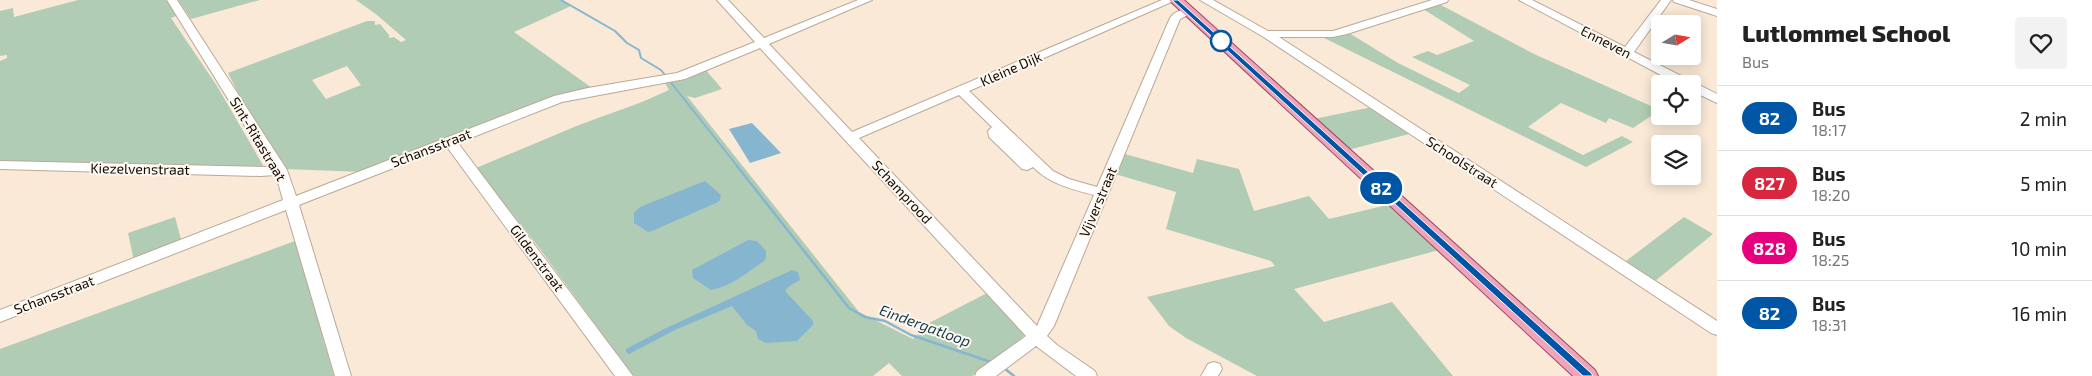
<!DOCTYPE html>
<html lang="en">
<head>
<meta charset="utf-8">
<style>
  body { margin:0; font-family:"Exo 2",sans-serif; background:#f2f2f2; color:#222; height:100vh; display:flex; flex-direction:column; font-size:19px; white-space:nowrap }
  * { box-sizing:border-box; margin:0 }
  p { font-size:16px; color:#767676 }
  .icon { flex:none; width:28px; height:28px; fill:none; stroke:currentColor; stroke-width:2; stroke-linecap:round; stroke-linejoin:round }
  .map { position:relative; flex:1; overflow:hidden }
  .drawer { display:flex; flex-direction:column; background:#fff; width:375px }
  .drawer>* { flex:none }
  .badge { padding:0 10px; border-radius:16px; font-size:18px; line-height:32px }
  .needle { width:32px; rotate:79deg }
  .tools { position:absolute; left:1651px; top:15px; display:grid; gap:10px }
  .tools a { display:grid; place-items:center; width:50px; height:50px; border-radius:5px; background:#fff; box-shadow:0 2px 12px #0003; font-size:25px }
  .map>.badge { position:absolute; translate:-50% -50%; box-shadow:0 0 0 2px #fff }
  .round { display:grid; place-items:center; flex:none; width:52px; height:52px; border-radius:5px; background:#f2f2f2 }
  .overview { display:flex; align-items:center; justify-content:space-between; height:85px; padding:0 25px }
  h1 { font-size:24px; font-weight:800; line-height:38px }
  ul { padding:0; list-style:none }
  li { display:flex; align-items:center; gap:15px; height:65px; padding:0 25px; border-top:1px solid #e0e0e0 }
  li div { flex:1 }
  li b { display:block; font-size:19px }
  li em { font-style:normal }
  li .badge { min-width:55px; font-weight:700; text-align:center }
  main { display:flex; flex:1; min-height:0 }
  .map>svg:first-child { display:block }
  .green { fill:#b1ccb4; fill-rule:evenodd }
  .water { fill:#86b5d0 }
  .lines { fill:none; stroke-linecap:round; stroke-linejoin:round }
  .stream-far1 { stroke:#86b5d0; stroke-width:2 }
  .stream { stroke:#86b5d0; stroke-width:2.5 }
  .minor-casing { stroke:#b9a997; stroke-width:2 }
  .major-casing { stroke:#9a475e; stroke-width:2 }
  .minor { fill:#fff; fill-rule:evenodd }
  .major { fill:#efa4bb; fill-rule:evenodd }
  .line { fill:#0056a4; stroke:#fff }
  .stop-dot { fill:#fff; stroke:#0056a4; stroke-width:2.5 }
  .labels { text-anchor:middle; stroke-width:4; stroke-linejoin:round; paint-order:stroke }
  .street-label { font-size:14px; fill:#100b05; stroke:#fff8f0 }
  .water-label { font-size:15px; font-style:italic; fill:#123a4e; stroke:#fff8f0 }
</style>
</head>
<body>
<main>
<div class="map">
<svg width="1717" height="376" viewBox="0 0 1717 376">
  <rect width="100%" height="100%" fill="#fae9d6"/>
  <path class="green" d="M78 0H167L176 16 171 18 217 86 264 167 252 169 0 161V61L7 58V55L0 56V11L13 8 14 17Z
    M178 0H260L191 19Z
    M356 0H561L571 6 514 32 592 88 557 96 417 149 363 172 285 169 246 109 228 73 367 21H375V25L380 24 389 35V38L394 37 401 42 406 40 377 15ZM347 66 361 85 326 99 312 80Z
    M1439 4 1534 54 1660 110 1633 128 1609 118 1606 123 1561 103 1528 127 1583 155 1622 136 1633 142 1586 167 1318 35 1349 33 1398 63 1459 93 1470 85 1412 57 1428 51 1437 55 1474 41 1423 9Z
    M705 69 722 89 695 98 687 96 859 312 913 339 931 322 989 292 1025 334 1021 339 972 376H902L889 363 873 376H633L540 249 476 168 579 125 642 102 669 90 665 83Z
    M1372 107 1413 133 1348 150 1314 119Z
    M1125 154 1193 173 1197 159 1239 169 1254 211 1309 196 1329 219 1391 204 1439 250 1294 289 1324 322 1392 302 1453 376H1257L1186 338 1169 326 1147 297 1275 266 1271 261 1166 229 1176 192 1115 174Z
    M175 217 182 243 134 261 128 233Z
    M1684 217 1713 234 1655 281 1626 261Z
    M295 241 334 376H0V349Z"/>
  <path class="water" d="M752 123 781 153 750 163 729 129Z
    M705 181 721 195 720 200 716 203 652 231 648 232 634 223V213L640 207Z
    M748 240 757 241 766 251V258L764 261C748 272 730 287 711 290L693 278 692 270Z
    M792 270 798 272 800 280 788 287 785 291 813 321V325L797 341 766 343 758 339 756 331 747 325 732 306 677 329 629 354 626 352V349L664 329Z"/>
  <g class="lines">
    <path class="stream-far1" d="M561 0 615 31 627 43 639 50 641 58 661 70 738 167"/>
    <path class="stream" d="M737 166 849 308 865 317 885 321 911 335 991 362
      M1004 368 1014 376"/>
    <defs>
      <path id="minor" d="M167 0H177L287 170 296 196 554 96 588 88 677 73 755 42 717 0H728L764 38 858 0H872L769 44 852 132 1162 0H1176L969 91 1053 171 1069 179 1097 187 1170 18C1175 11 1181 10 1189 9L1194 12 1180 19 1054 326 1047 336 1057 345 1095 371 1097 376H1076L1036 346 996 376H975L977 371 1026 336 760 48 685 79 562 102 458 143 633 376H615L447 147 299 205 351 376H335L286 210 0 322V310L283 200 276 175 260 176 0 169V161L270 167ZM959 95 992 127 988 131 989 137 1022 169 1027 170 1033 167C1050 184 1071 189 1094 195L1037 326 859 138Z
        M1200 0H1213L1268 31H1333L1432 0H1448L1447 2 1347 34 1333 37H1279L1717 321V335L1711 333 1262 36Z
        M1519 0H1532L1625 47 1661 0H1671L1634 52 1717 94V103L1692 91V84H1678Z
        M1673 0H1689L1717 9V16L1674 2Z
        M1214 362 1220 364 1222 369 1218 376H1201L1208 364Z"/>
      <path id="major" d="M1169 0H1184L1595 370 1598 376H1573Z"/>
    </defs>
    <use href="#minor" class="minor-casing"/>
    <use href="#major" class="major-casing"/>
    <use href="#minor" class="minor"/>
    <use href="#major" class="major"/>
  </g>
  <path class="line" d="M1172 0H1178L1591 373 1593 376H1583Z"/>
  <circle class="stop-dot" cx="1221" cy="41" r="10"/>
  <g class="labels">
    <g class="street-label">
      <text transform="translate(1606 42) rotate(27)" y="5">Enneven</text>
      <text transform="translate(1011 69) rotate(-24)" y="5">Kleine Dijk</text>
      <text transform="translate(258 139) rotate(59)" y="5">Sint-Ritastraat</text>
      <text transform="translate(431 148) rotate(-21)" y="5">Schansstraat</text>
      <text transform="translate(1462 162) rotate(33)" y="5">Schoolstraat</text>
      <text transform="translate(140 169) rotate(1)" y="5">Kiezelvenstraat</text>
      <text transform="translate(902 192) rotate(47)" y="5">Schamprood</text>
      <text transform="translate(1098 202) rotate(-67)" y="5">Vijverstraat</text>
      <text transform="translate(537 258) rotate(53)" y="5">Gildenstraat</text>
      <text transform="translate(54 295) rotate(-21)" y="5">Schansstraat</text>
    </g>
    <g class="water-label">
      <text transform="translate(925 326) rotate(20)" y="5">Eindergatloop</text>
    </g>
  </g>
</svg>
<div class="tools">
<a><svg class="needle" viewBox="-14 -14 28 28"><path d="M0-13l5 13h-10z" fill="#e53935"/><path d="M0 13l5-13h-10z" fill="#767676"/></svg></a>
<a><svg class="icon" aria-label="locate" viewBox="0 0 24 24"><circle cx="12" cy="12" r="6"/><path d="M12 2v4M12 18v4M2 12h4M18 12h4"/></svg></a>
<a><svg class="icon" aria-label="layers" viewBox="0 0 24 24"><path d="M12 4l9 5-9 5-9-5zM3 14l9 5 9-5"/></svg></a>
</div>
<b class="badge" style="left:1381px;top:188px;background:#0056a4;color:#fff">82</b>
</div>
<section class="drawer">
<div class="overview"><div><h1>Lutlommel School</h1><p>Bus</p></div><a class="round"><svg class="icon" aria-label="heart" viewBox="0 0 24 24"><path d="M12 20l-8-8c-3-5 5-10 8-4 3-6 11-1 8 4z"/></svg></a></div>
<ul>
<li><span class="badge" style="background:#0056a4;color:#fff">82</span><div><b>Bus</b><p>18:17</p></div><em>2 min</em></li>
<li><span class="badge" style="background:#d7263d;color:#fff">827</span><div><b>Bus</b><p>18:20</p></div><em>5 min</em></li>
<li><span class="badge" style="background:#e6007e;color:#fff">828</span><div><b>Bus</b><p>18:25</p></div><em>10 min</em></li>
<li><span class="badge" style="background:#0056a4;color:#fff">82</span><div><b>Bus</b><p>18:31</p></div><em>16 min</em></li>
</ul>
</section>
</main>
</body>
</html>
